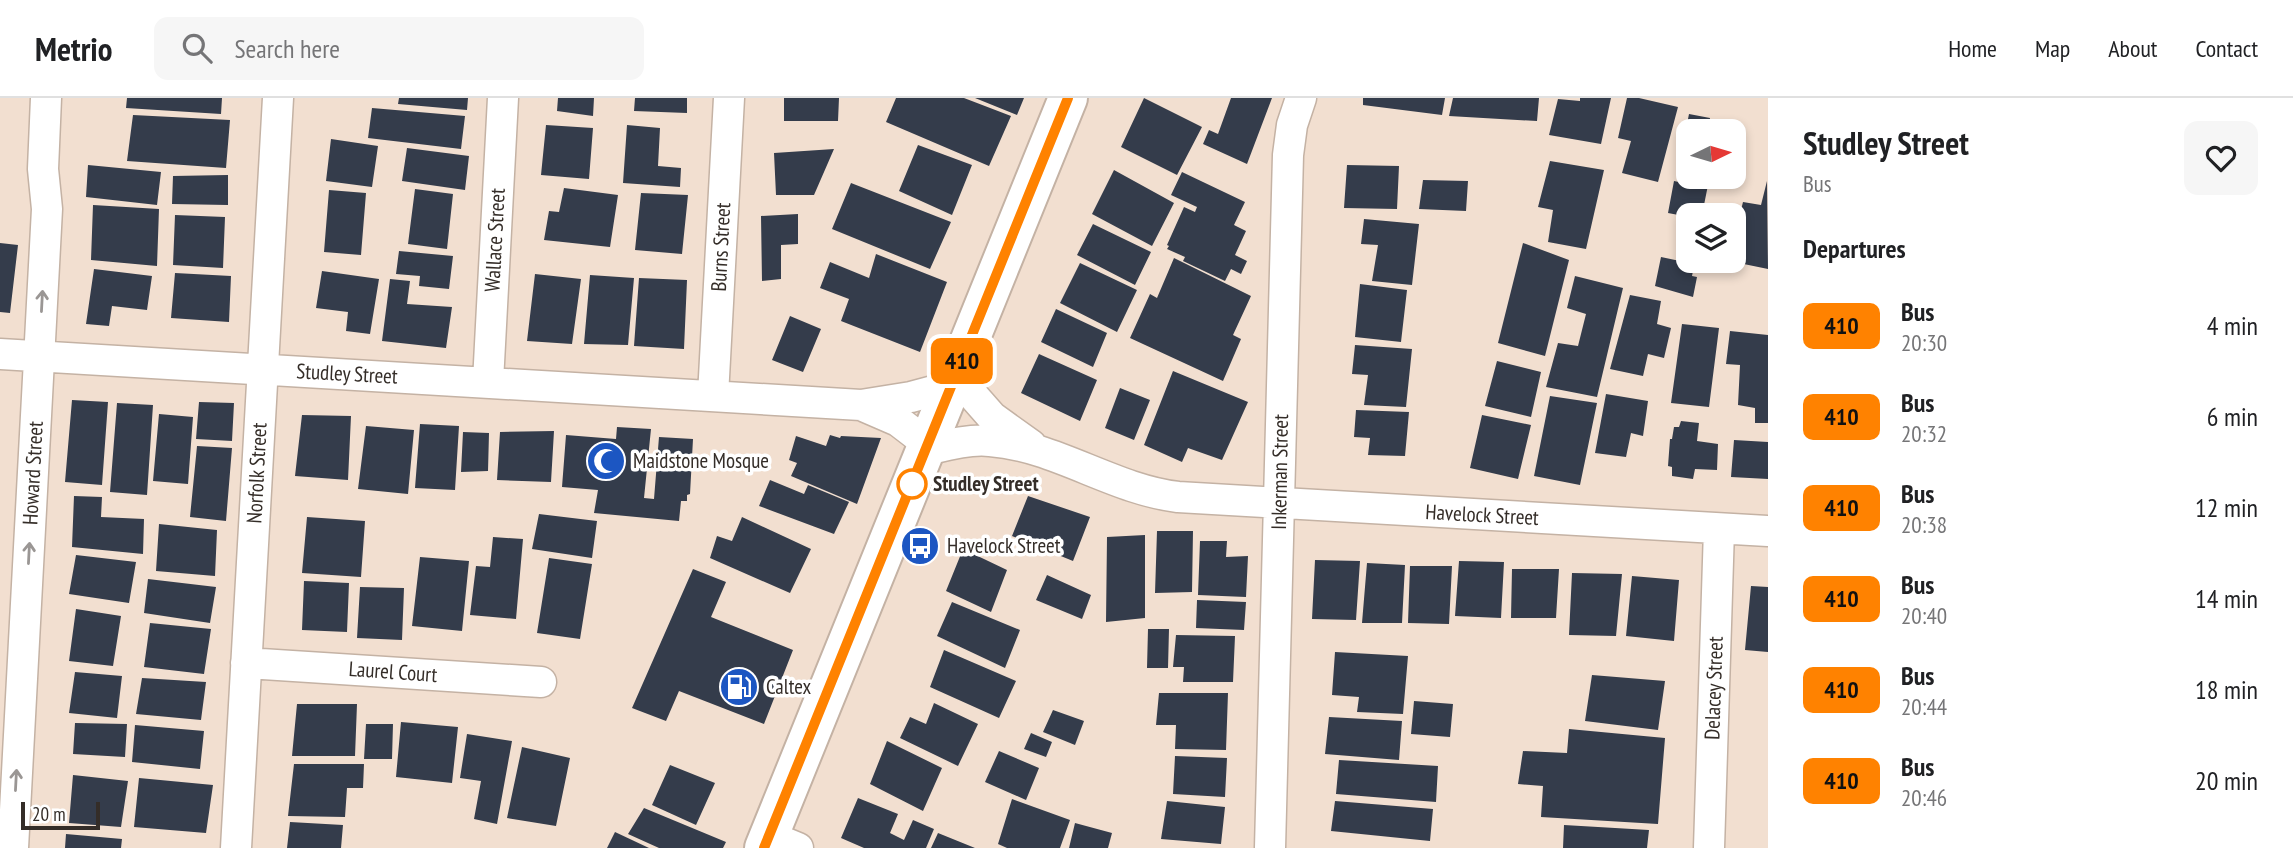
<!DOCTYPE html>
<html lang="en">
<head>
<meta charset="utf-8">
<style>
  body { margin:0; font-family:"PT Sans Narrow",sans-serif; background:#f6f6f6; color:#202124; height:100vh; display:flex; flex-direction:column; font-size:26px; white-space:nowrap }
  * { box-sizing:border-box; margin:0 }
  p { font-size:23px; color:#757577 }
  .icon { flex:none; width:38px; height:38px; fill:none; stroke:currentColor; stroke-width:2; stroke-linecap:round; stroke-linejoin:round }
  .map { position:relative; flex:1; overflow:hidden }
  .details { display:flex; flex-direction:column; background:#fff; width:525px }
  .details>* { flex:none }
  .badge { padding:0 14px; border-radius:10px; font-size:24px; line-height:46px }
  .needle { width:46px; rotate:85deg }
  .buttons { position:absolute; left:1676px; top:21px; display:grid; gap:14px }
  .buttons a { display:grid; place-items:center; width:70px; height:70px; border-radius:14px; background:#fff; box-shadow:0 4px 10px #0003; font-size:35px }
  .scale { position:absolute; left:21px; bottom:18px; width:79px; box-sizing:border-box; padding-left:7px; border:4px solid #342d28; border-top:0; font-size:19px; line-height:24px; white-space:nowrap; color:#342d28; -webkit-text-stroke:5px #fff; paint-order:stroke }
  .map>.badge { position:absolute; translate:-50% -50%; box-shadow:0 0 0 4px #fff }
  h2 { padding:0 35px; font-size:26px; line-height:63px }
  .round { display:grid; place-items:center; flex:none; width:74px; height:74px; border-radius:14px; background:#f6f6f6 }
  .headline { display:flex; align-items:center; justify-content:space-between; height:119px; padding:0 35px }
  h1 { font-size:33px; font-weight:700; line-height:52px }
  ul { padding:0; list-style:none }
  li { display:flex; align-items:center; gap:21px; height:91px; padding:0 35px }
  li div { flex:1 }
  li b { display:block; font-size:26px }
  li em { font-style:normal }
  li .badge { min-width:77px; font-weight:700; text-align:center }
  header { display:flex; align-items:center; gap:42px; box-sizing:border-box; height:98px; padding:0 35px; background:#fff; border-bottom:2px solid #e0e0e0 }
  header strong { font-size:33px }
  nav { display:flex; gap:38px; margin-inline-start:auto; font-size:24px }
  .search { width:490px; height:63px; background:#f6f6f6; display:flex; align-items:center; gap:18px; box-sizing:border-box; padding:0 24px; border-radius:14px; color:#757577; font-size:26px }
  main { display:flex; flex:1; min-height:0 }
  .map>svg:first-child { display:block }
  .building { fill:#343c4b }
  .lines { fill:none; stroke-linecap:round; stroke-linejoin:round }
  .minor-casing { stroke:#c4b2a4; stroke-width:33 }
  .highway-casing { stroke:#c4b2a4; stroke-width:42 }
  .minor { stroke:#fff; stroke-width:30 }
  .highway { stroke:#fff; stroke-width:38 }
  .oneway { stroke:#9a9694 }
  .line-casing { stroke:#fff; stroke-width:16 }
  .line { stroke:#ff8200; stroke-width:10 }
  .stop-dot { fill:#fff; stroke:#ff8200; stroke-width:3.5 }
  .labels { text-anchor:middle; stroke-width:7; stroke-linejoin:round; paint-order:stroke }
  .street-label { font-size:21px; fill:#342d28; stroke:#fff }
  .poi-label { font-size:21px; fill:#342d28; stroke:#fff; text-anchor:start }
  .stop-label { font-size:21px; font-weight:bold; fill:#342d28; stroke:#fff; text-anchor:start }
</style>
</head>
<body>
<header>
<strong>Metrio</strong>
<div class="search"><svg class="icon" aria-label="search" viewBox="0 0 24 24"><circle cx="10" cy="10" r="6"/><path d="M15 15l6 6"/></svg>Search here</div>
<nav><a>Home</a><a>Map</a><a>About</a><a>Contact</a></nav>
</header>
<main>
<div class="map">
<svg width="1768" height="750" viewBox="0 0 1768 750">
  <rect width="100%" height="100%" fill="#f2dfd0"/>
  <path class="building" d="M127 0H222L221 16 126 10Z
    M399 0H468L467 12 398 6Z
    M558 0H594L593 18 557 13Z
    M635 0H687V15L634 13Z
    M784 0H839L838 23H784Z
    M896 0H964L1011 18 989 68 886 24Z
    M975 0H1024L1017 17Z
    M1144 0 1202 29 1177 77 1121 49Z
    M1231 0H1272L1247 66 1203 46 1209 32 1218 36Z
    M1363 0H1445L1442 17 1363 7Z
    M1453 0H1539L1537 23 1449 18Z
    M1580 0H1611L1601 46 1549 37 1558 1 1580 3Z
    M1627 0H1639L1678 9 1658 84 1622 75 1631 43 1618 40Z
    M372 10 465 18 461 51 368 40Z
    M1689 16 1710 20 1709 27 1725 30 1724 33H1689V52L1682 51Z
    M133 17 230 22 226 70 127 63Z
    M546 27 593 30 589 81 541 77Z
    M627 27 660 30 658 68 681 70 680 89 623 85Z
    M331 41 378 48 372 89 326 83Z
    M918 47 972 67 952 117 899 93Z
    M407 50 469 58 465 92 402 83Z
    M834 51 814 97H776L774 55Z
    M1550 63 1604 72 1586 151 1548 144 1553 112 1538 109Z
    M88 67 161 74 157 107 86 99Z
    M1347 67 1399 68 1397 111 1344 110Z
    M1114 72 1174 105 1152 148 1092 116Z
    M1182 74 1245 104 1234 127 1246 133 1235 157 1247 163 1241 176 1231 171 1225 183 1183 163 1185 159 1167 151 1169 148 1167 147 1184 109 1195 114 1197 109 1171 97Z
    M228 77V107L172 106 173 78Z
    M1423 82 1468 83 1466 113 1419 111Z
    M1674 83 1693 87 1694 84 1708 87 1702 117H1689V119L1668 115Z
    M1767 83 1768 171 1734 164V140L1743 104 1761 107Z
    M851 85 951 124 930 171 832 131Z
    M564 90 618 97 610 149 544 142 549 113 559 114Z
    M415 91 453 96 447 151 408 146Z
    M329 92 366 95 361 157 324 154Z
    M641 95 688 97 682 156 635 152Z
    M93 107 159 111 157 168 91 162Z
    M798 116V146L781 147V181L762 183 761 118Z
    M175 117 225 119 223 170 173 167Z
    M1364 121 1419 126 1412 187 1372 183 1378 147 1361 146Z
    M1093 126 1151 154 1135 187 1077 157Z
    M0 145 18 147 10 215 0 214Z
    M1523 145 1569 162 1545 258 1498 245Z
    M399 153 453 158 449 191 419 188 420 178 396 176Z
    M876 156 947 184 920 254 841 223 849 201 820 190 830 164 869 180Z
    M1661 159 1680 163V159L1695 163 1692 178 1697 179 1693 199 1655 188Z
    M1174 160 1251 198 1233 237 1241 241 1223 283 1130 240 1150 196 1157 200Z
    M1080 165 1137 192 1117 234 1060 205Z
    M94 171 152 178 147 212 112 208 109 228 86 226Z
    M322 173 379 181 370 236 346 233 348 214 316 210Z
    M175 175 231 178 229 224 171 220Z
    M535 176 581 181 572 246 527 243Z
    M590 177 634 180 628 247 584 246Z
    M1575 178 1623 190 1597 299 1546 289 1558 245 1578 248 1586 216 1567 210Z
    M639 180 687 182 684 251 634 248Z
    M390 181 410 183 407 206 452 209 446 250 382 243Z
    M1360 186 1407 192 1401 244 1355 239Z
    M1630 197 1661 203 1657 226 1671 230 1664 260 1648 256 1643 278 1610 271Z
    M1056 211 1107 235 1093 269 1041 244Z
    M790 218 821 231 803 274 772 262Z
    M1682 226 1719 230 1709 309 1671 305Z
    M1730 233 1768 237V325H1755V310L1738 307 1740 267 1726 266Z
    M1355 247 1412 251 1406 309 1364 307 1368 277 1352 276Z
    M1039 256 1097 282 1080 323 1021 295Z
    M1497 263 1541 274 1531 319 1485 308Z
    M1173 273 1248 304 1222 362 1188 350 1182 364 1144 347Z
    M1120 290 1150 302 1134 342 1105 330Z
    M1606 296 1648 303 1643 338 1631 335 1626 359 1595 355Z
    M1550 298 1597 305 1580 387 1534 378Z
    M72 302 108 304 102 387 65 384Z
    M199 304 234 305 232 343 196 341Z
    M117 305 153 307 147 397 110 394Z
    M1356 312 1409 314 1405 358 1368 357 1370 340 1354 339Z
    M159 316 193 319 188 386 153 383Z
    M302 317 351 318 348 382 295 378Z
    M1482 317 1531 327 1518 381 1470 370Z
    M1681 323 1699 325 1697 343 1718 346 1717 372 1695 371 1693 381 1672 378V369L1668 368 1670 341H1672L1674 329H1679Z
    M420 326 459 328 455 392 415 390Z
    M366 328 414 332 408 396 358 391Z
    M617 329 651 331 644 400 654 401 659 339 693 341 690 396 687 397V403H681L679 423 594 415 598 392 562 389 566 337 616 341Z
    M554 333 551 384 497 382 500 334Z
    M463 334 489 335 488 373 461 374Z
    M830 337 840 340 841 338 881 340 857 406 791 378 797 365 789 362 796 338 826 348Z
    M1734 342 1768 344V381L1731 379Z
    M197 348 232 350 226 423 190 419Z
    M770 382 804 396 808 387 849 404 834 436 759 408Z
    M74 398 102 399 101 419 144 421 143 456 72 449Z
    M1028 398 1090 419 1073 463 1012 438Z
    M539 416 597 423 592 460 532 451Z
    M307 419 365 423 361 479 302 475Z
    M742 419 811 451 790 495 710 460 717 438 732 443Z
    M159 426 217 432 215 478 156 473Z
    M1157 433H1193L1192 494 1155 495Z
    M1145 437V520L1106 524 1107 439Z
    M493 439 523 441 516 521 470 517 476 468 490 469Z
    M1200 443H1227L1226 459 1248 458 1246 499 1198 497Z
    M963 451 1007 472 991 514 946 493Z
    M76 457 136 464 129 505 69 496Z
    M420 459 469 463 462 533 412 528Z
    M549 460 592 466 580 541 537 535Z
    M1315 462 1360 463 1356 522 1312 521Z
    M1459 463 1504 464 1501 520 1455 518Z
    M1367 465 1405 467 1402 525H1362Z
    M1410 468H1452L1449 526 1408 525Z
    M693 471 726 484 711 519 793 552 764 626 679 593 666 623 632 610Z
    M1512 471H1559L1556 520H1511Z
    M1572 475 1622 476 1616 538 1569 537Z
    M1047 477 1091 497 1082 521 1036 502Z
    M1632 478 1679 482 1674 543 1626 538Z
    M148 481 216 489 210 525 144 515Z
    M304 483 349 485 347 534 302 532Z
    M1751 488 1768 489V554L1745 552Z
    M360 489 404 490 402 542 357 540Z
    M1197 502 1246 504 1244 532 1196 530Z
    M952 504 1020 532 1005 570 937 538Z
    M76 511 121 518 113 568 69 563Z
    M150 525 211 531 204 576 144 569Z
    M1148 531H1169L1168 570H1147Z
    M1176 537 1235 538 1233 584H1183L1184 569H1173Z
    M944 552 1016 583 999 620 930 589Z
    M1335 554 1408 558 1403 616 1357 614 1359 599 1332 597Z
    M75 574 122 578 117 620 69 615Z
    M1592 577 1665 583 1658 632 1585 623Z
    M142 580 206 584 201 622 136 616Z
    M1159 595H1228L1226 652 1175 651 1176 627H1156Z
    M1414 603 1453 606 1450 639 1411 636Z
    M934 605 978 626 958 668 900 640 910 619 926 626Z
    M297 606H357L355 658H292Z
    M1053 612 1084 623 1075 647 1043 634Z
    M1329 619 1402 623 1399 662 1325 656Z
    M401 624 458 629 452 685 396 679Z
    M75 625 127 626 125 659 73 656Z
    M366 626H393L392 661H364Z
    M135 627 204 633 200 671 132 664Z
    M1569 631 1665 640 1658 726 1541 719 1543 688 1518 686 1523 653 1567 655Z
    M1031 635 1052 644 1046 659 1024 651Z
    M467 636 512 643 497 726 474 721 481 683 460 680Z
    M887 643 942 670 923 713 870 686Z
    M522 649 570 660 556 728 507 720Z
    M999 653 1039 670 1026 702 985 684Z
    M1175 658 1227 660 1225 699 1173 696Z
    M1339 662 1438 668 1436 704 1336 696Z
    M294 666H364L363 690H347L345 719 288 718Z
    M670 667 715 685 696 727 652 707Z
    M73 677 128 683 121 729 69 725Z
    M139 680 213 687 206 735 134 729Z
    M858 700 898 716 890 735 904 742 913 722 934 731 926 750H864L841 740Z
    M1012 701 1070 722 1060 750H1007L998 746Z
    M1167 703 1225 709 1221 746 1161 741Z
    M1335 703 1433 711 1430 743 1331 733Z
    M644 710 726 744 723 750H659L628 736Z
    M290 724 343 727 341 750H287Z
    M1075 725 1112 735 1108 750H1069Z
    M1564 727 1649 732 1647 750H1563Z
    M615 734 649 750H607Z
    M938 735 975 750H931Z
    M66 736 122 741 121 750H65Z"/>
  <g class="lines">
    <defs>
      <path id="minor" d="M0 256 861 307 911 299 952 288
        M959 268 970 294 992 319 1031 347
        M488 284 503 0
        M713 298 729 0
        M861 307 898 323 928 346
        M926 352C947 347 969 341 990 343 1056 348 1112 391 1178 399L1768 433
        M246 565 541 584
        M769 738 798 750
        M13 750 47 111 43 71 46 0
        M236 750 278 0
        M1270 750 1288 57 1292 27 1301 0
        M1709 750 1719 431"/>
      <path id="highway" d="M764 750 1068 0"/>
    </defs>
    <use href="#minor" class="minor-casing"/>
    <use href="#highway" class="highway-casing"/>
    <use href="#minor" class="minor"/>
    <use href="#highway" class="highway"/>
  </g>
  <defs><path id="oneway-shaft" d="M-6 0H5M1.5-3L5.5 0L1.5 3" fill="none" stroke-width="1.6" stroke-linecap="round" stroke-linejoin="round" transform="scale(1.75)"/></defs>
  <g class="oneway">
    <use href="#oneway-shaft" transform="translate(42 203) rotate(-87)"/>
    <use href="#oneway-shaft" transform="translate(29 455) rotate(-87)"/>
    <use href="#oneway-shaft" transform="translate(16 682) rotate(-87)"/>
  </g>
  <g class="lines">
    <defs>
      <path id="line" d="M764 750 1068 0"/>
    </defs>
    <use href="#line" class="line-casing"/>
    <use href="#line" class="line"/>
  </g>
  <defs>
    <symbol id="mosque-disc" viewBox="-11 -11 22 22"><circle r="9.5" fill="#1c56c2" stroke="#fff"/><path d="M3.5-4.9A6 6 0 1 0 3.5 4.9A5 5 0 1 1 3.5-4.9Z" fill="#fff"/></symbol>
    <symbol id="bus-disc" viewBox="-11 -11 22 22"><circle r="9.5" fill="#1c56c2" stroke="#fff"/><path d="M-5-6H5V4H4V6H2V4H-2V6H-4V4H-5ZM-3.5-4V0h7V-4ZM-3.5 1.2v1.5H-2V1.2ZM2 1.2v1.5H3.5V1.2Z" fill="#fff"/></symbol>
    <symbol id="fuel-disc" viewBox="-11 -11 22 22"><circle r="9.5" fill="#1c56c2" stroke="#fff"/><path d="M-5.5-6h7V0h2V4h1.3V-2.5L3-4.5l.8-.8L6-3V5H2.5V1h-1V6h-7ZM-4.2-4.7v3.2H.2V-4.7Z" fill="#fff"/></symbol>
  </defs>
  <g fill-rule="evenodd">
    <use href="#mosque-disc" x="584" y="341" width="44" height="44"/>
    <use href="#bus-disc" x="898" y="426" width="44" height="44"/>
    <use href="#fuel-disc" x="717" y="567" width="44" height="44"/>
  </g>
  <circle class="stop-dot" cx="912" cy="386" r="14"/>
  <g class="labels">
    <g class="street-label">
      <text transform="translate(495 142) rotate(-87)" y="7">Wallace Street</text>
      <text transform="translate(721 149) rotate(-87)" y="7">Burns Street</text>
      <text transform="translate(347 276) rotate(3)" y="7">Studley Street</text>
      <text transform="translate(1280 374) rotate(-89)" y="7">Inkerman Street</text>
      <text transform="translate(33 375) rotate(-87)" y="7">Howard Street</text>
      <text transform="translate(257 375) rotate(-87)" y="7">Norfolk Street</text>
      <text transform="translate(1482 417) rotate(3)" y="7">Havelock Street</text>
      <text transform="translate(393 574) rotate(4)" y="7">Laurel Court</text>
      <text transform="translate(1714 590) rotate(-88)" y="7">Delacey Street</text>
    </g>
    <g class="poi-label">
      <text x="633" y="370">Maidstone Mosque</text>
      <text x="947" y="455">Havelock Street</text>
      <text x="766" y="596">Caltex</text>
    </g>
    <g class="stop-label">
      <text x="933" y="393">Studley Street</text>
    </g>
  </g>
</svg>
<div class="buttons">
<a><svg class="needle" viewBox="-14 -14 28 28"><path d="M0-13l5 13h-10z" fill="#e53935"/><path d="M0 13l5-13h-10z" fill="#757577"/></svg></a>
<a><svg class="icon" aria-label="layers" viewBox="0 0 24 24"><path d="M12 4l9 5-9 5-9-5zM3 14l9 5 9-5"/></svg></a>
</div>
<div class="scale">20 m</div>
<b class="badge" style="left:962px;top:263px;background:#ff8200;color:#111">410</b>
</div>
<section class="details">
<div class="headline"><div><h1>Studley Street</h1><p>Bus</p></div><a class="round"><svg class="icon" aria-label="heart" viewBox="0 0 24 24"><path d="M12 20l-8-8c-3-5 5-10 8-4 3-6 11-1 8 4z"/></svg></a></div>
<h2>Departures</h2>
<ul>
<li><span class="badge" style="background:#ff8200;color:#111">410</span><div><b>Bus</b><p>20:30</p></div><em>4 min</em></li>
<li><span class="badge" style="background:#ff8200;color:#111">410</span><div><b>Bus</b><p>20:32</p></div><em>6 min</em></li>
<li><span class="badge" style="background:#ff8200;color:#111">410</span><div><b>Bus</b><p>20:38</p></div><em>12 min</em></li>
<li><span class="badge" style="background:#ff8200;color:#111">410</span><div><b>Bus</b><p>20:40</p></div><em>14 min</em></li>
<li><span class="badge" style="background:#ff8200;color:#111">410</span><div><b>Bus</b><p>20:44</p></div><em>18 min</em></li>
<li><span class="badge" style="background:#ff8200;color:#111">410</span><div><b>Bus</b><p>20:46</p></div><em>20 min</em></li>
</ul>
</section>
</main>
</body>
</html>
